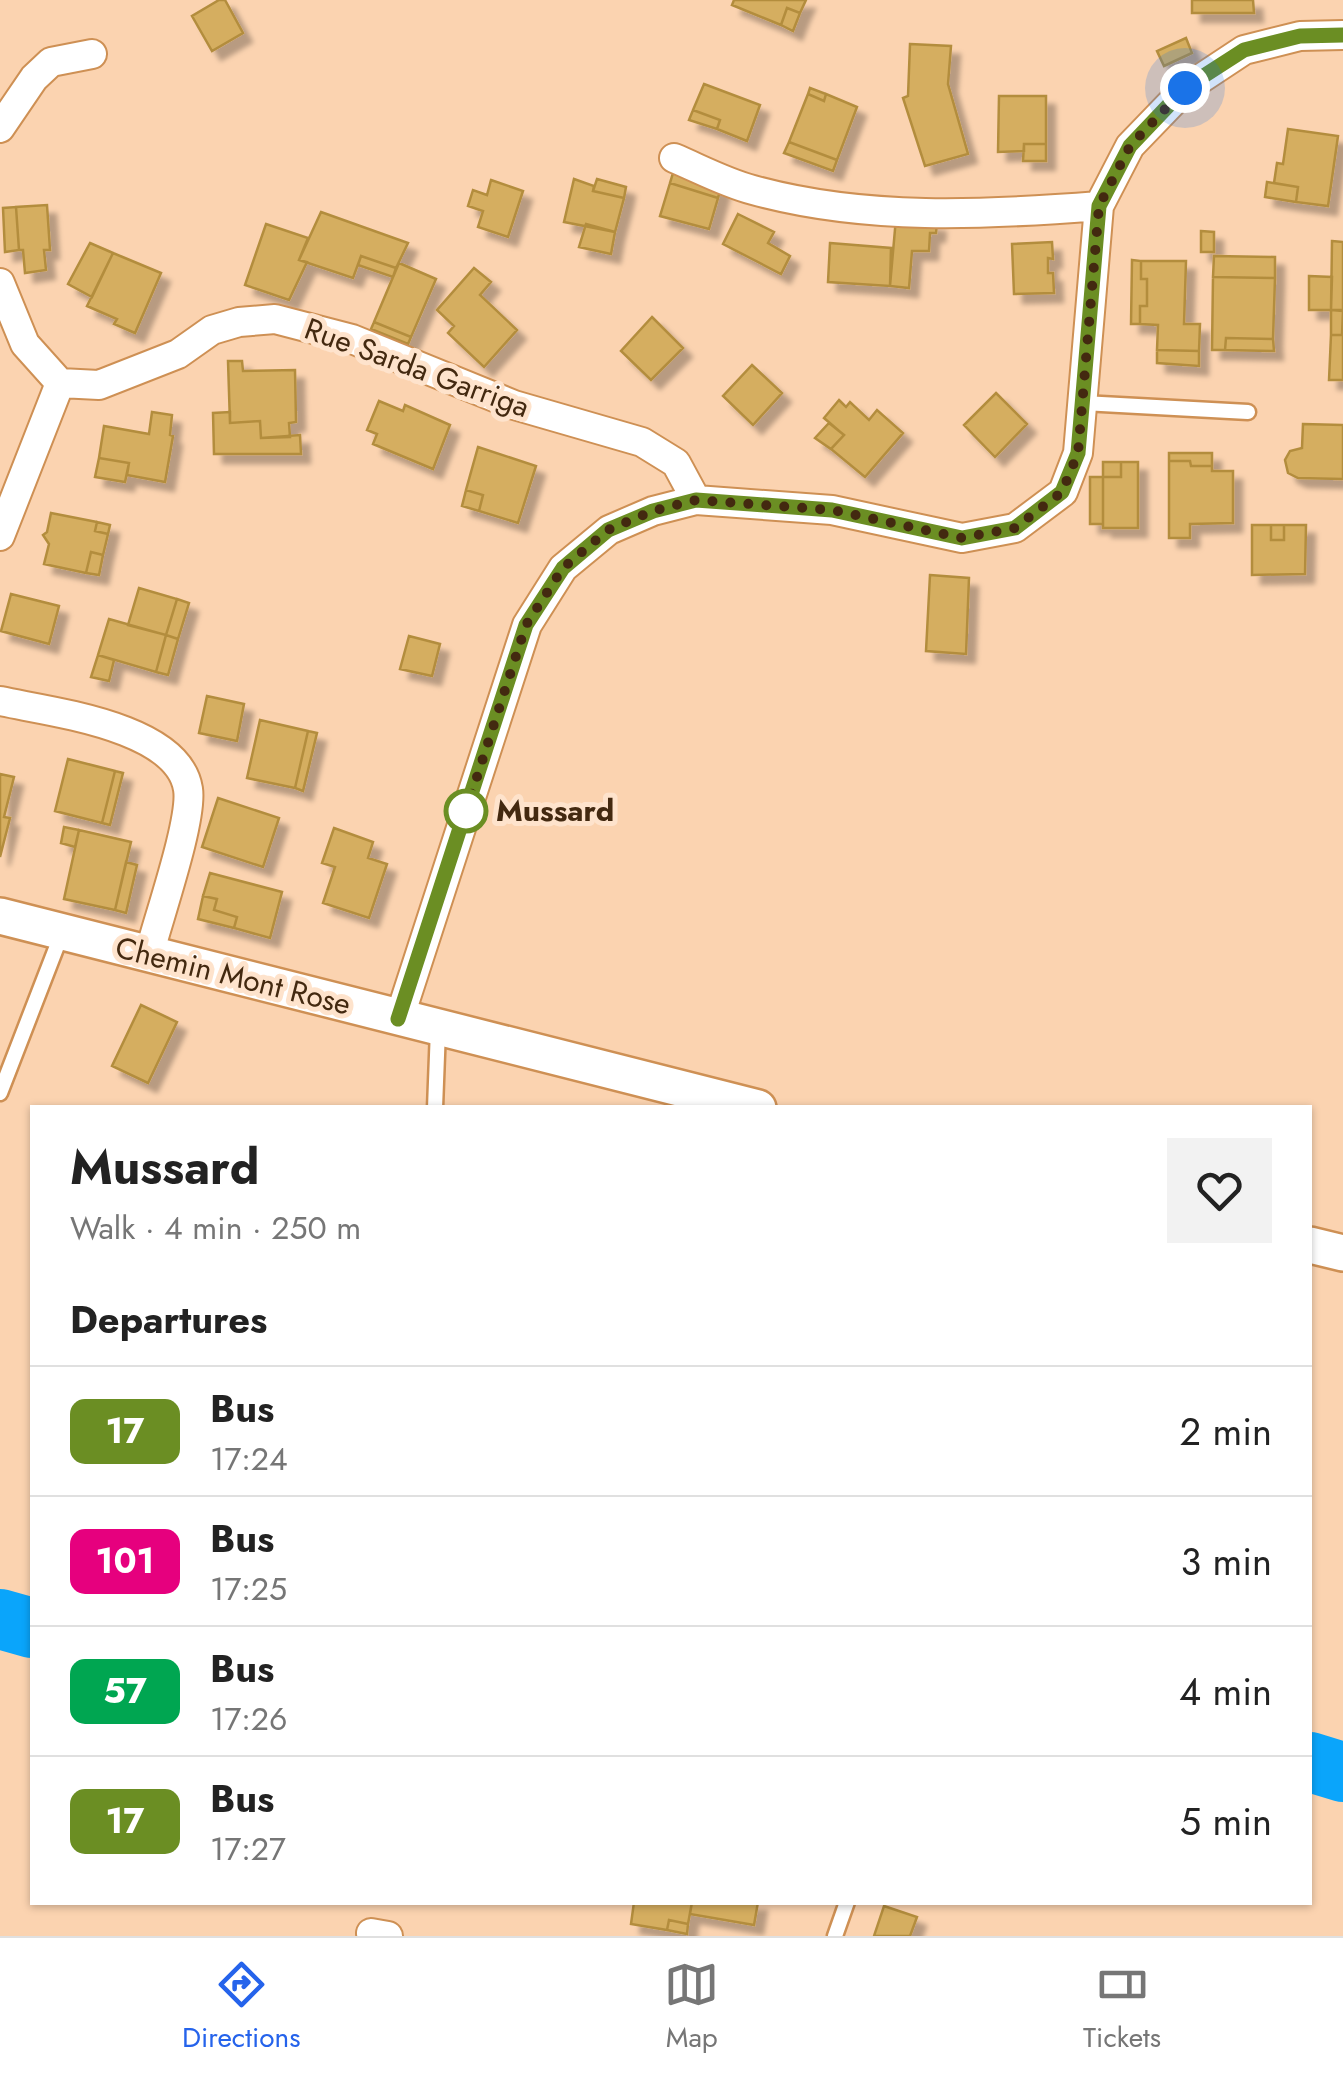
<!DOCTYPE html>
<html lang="en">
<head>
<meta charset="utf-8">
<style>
  body { margin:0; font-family:Jost,sans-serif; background:#f2f2f2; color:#222; height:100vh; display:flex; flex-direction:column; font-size:38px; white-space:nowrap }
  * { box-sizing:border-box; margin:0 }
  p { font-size:32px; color:#767676 }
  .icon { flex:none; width:55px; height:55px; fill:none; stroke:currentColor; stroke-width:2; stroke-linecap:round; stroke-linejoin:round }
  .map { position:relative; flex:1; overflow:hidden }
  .sheet { position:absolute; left:30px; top:1105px; width:1282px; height:800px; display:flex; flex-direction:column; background:#fff; border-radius:0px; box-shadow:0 2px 8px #0004 }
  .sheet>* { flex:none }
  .badge { padding:0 20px; border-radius:15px; font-size:35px; line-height:65px }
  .you { position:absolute; width:50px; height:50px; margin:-25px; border:8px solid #fff; border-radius:50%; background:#1a73e8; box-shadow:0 0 0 15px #1a73e833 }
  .map>.badge { position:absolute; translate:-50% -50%; box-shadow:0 0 0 5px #fff }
  h2 { padding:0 40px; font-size:38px; line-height:90px }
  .round { display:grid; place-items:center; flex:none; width:105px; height:105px; border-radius:0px; background:#f2f2f2 }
  .summary { display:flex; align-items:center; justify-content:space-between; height:170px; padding:0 40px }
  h1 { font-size:48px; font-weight:700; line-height:75px }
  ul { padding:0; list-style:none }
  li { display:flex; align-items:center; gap:30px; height:130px; padding:0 40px; border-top:2px solid #e0e0e0 }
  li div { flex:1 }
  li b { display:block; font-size:38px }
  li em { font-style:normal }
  li .badge { min-width:110px; font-weight:700; text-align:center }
  .tabs { display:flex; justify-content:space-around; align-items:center; height:140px; border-top:2px solid #e0e0e0; background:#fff; font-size:28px; color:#767676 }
  .tabs a { display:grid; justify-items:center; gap:5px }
  .tabs .active { color:#2563eb }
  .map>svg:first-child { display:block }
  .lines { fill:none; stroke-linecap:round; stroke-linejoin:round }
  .river { stroke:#0aa5fb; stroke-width:60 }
  .building { fill:#d5ae60; stroke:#b38d3e; stroke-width:2.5; filter:url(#shadow) }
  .service-casing { stroke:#ce9054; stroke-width:19 }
  .minor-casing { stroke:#ce9054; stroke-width:32 }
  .tertiary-casing { stroke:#ce9054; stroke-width:40 }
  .service { stroke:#fff; stroke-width:14 }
  .minor { stroke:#fff; stroke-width:28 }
  .tertiary { stroke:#fff; stroke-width:35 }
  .line-casing { stroke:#fff; stroke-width:22 }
  .line { stroke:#6b8e23; stroke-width:15 }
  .walk { stroke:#432910; stroke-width:10; stroke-dasharray:0 18 }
  .stop-dot { fill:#fff; stroke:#6b8e23; stroke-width:5 }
  .labels { text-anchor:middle; stroke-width:10; stroke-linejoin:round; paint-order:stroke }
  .street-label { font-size:30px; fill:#432910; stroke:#fee3cc }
  .stop-label { font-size:30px; font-weight:bold; fill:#432910; stroke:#fee3cc; text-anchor:start }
</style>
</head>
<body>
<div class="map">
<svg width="1343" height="1936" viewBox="0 0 1343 1936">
  <defs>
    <filter id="shadow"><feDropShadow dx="9" dy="9" stdDeviation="2.5" flood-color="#0004"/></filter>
  </defs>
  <rect width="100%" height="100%" fill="#fbd3b0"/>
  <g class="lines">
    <path class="river" d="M0 1619 32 1628
      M1310 1762 1343 1772"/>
  </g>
  <path class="building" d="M219 0H225L243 33 212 51 192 16Z
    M734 0H806L800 13 787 8 781 25 732 5Z
    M1192 0H1253L1254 13H1192Z
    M787 8 800 13 793 31 781 25Z
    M1186 38 1192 53 1164 66 1157 51Z
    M910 44 951 46 948 84 968 154 925 166 903 98 908 96Z
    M704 84 760 105 747 141 717 129 720 120 693 110Z
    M810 88 826 94 824 101 808 94Z
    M808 94 824 101 826 94 857 107 837 160 789 142Z
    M999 96H1046V144H1024V151L998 152Z
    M693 110 720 120 717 129 689 120Z
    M1288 129 1338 136 1328 206 1296 202 1298 187 1274 183 1277 163 1283 164Z
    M789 142 837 160 833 171 784 153Z
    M1024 144H1046V161H1023Z
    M673 173 721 187 718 198 670 183Z
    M574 179 594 186 593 191 624 198 615 232 564 222Z
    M597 179 626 187 624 198 593 191Z
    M491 180 523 191 508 237 478 227 483 211 468 206 473 190 487 195Z
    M1267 182 1298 187 1296 202 1265 197Z
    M670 183 718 198 709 229 660 216Z
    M47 205 50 250H44L46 270 25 273 23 250H19L16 207Z
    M16 207 19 250 5 252 3 208Z
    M321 212 408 243 396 268 361 256 353 278 299 260Z
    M738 214 774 232 768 243 790 256 781 274 723 244Z
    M896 218 937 223 936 233H930L929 251H912L909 288 890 286Z
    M266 224 308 238 299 260 307 262 289 300 245 285Z
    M586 224 615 232 611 254 579 247Z
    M1201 231 1214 232V252H1201Z
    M1332 241 1343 242V310H1331Z
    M1052 242 1053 259 1048 258V273H1053L1054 293 1014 294 1012 244Z
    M90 243 113 253 92 297 68 284Z
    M830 243 891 248 890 286 828 282Z
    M113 253 161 273 135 333 114 324 117 319 87 306Z
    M361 256 396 268 393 277 358 265Z
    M1214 256 1275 257V278L1213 277Z
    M1132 260 1141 261V279H1147V306H1140V324H1131Z
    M1141 261H1186L1184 324H1200L1199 351 1157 350 1158 325 1140 324V306H1147V279H1141Z
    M399 263 436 279 411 337 374 322Z
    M474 268 491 282 480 295 517 330 484 367 448 333 454 326 437 310Z
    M1309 276 1332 277 1331 310H1309Z
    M1213 277 1275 278 1273 339 1226 338 1225 350H1212Z
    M1331 310 1343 311 1342 335H1331Z
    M1343 311V380H1329L1331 335H1342Z
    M652 317 683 348 651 380 621 351Z
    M374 322 411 337 408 344 371 329Z
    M1226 338 1273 339 1274 351 1225 350Z
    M1157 350 1199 351V366L1157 363Z
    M228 361H242L243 371 295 370 296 422 289 423 290 437 261 438 260 421 230 423Z
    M752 365 782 393 753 425 723 396Z
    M996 393 1027 424 995 457 964 425Z
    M839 400 846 407 850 402 869 420 877 410 903 433 865 477 831 449 844 435 824 418Z
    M379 401 403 411 405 405 450 425 433 469 373 444 377 434 367 430Z
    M152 412 172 415 170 435 173 436 165 482 127 475 129 463 99 458 104 426 149 434Z
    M230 412V423L260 421 261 438 300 435 301 454H214L213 413Z
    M829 423 844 435 831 449 815 438Z
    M1303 424 1343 425V479L1298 478 1288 473 1285 460 1290 451 1302 448Z
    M478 447 536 466 518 523 479 511 483 495 466 490Z
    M1169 453H1212V466H1191L1190 461H1169Z
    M99 458 129 463 125 482 95 477Z
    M1169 461H1190L1191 466H1212V471H1233V523L1190 524V538H1169Z
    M1103 462H1121V477H1103Z
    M1121 462H1138V528H1103V477H1121Z
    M1090 477H1103V524H1090Z
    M466 490 483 495 479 511 462 506Z
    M51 513 97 522 95 531 108 534 103 555 91 552 86 573 44 564 49 544 43 535 47 532Z
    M97 522 110 525 108 534 95 531Z
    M1252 525H1271V540H1284V525H1306L1305 574 1252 575Z
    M1271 525H1284V540H1271Z
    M91 552 103 555 99 575 86 573Z
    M930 575 969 578 966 654 926 651Z
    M139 588 177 599 166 635 128 625Z
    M11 594 59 606 49 644 1 631Z
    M177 599 189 603 178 639 166 635Z
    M109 619 166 635 156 672 98 655Z
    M166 635 178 639 168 675 156 672Z
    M409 636 440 644 432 676 400 669Z
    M98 655 114 660 109 681 91 677Z
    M207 696 244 704 237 741 199 733Z
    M260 720 308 731 295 788 247 778Z
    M308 731 317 733 303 791 295 788Z
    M68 759 115 771 102 823 55 811Z
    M115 771 123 773 110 825 102 823Z
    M0 774 14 777 4 817 10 818 0 857Z
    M218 798 279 818 263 867 202 847Z
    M64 827 79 830 75 847 61 843Z
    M334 828 373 842 368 858 387 864 369 918 323 903 335 867 322 863Z
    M79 830 131 842 115 910 64 899Z
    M126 862 137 865 126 913 115 910Z
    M210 873 282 892 270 938 234 928 237 917 214 910 217 899 203 896Z
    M203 896 217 899 214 910 237 917 234 928 198 919Z
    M141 1005 177 1022 148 1083 112 1066Z
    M634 1902H692L688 1924 669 1920 667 1930 631 1924Z
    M692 1902H758L754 1925 690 1914Z
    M884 1906 917 1917 910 1936H874Z
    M669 1920 688 1924 687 1934 667 1930Z"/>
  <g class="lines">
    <defs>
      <path id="service" d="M1083 403 1248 412
        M0 1093 62 933
        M435 1108 438 1029
        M835 1936 847 1902"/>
      <path id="minor" d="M0 128 34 78 51 62 92 54
        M674 158C700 169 726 183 753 190 865 221 985 215 1099 206
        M0 283 25 344 60 383 0 536
        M60 383 99 385 178 354 212 330 239 322 275 319 352 339 514 405 642 442 676 463 696 500
        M0 701C50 712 178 726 188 789 193 820 158 919 149 955
        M399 1019 527 625 563 568 609 530 653 511 696 500 832 510 962 538 1015 528 1063 492 1078 453 1099 206 1130 146 1185 89 1244 50 1300 36 1343 35
        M371 1933 388 1936"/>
      <path id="tertiary" d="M0 916 758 1108
        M1310 1245 1343 1253"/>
    </defs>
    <use href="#service" class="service-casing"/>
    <use href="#minor" class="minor-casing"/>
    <use href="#tertiary" class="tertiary-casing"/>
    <use href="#service" class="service"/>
    <use href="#minor" class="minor"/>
    <use href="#tertiary" class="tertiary"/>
  </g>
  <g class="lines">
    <defs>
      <path id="line" d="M398 1019 526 625 563 568 608 530 653 511 696 500 832 510 962 538 1015 528 1062 492 1078 453 1099 206 1130 146 1185 88 1244 50 1300 36 1343 35"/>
    </defs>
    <use href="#line" class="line-casing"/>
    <use href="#line" class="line"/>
    <path class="walk" d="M466 811 526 625 563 568 608 530 653 511 696 500 832 510 962 538 1015 528 1062 492 1078 453 1099 206 1130 146 1185 88"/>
  </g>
  <circle class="stop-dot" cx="466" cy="811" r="20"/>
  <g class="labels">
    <g class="street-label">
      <text transform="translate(417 368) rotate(20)" y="10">Rue Sarda Garriga</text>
      <text transform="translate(233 976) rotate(14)" y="10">Chemin Mont Rose</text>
    </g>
    <g class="stop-label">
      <text x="496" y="821">Mussard</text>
    </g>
  </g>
</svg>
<div class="you" style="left:1185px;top:88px"></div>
<section class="sheet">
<div class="summary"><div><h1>Mussard</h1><p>Walk · 4 min · 250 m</p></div><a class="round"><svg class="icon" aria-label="heart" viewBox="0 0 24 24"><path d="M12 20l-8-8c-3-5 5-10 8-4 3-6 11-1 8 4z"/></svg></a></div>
<h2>Departures</h2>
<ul>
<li><span class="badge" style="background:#6b8e23;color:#fff">17</span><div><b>Bus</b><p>17:24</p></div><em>2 min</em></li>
<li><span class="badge" style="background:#e6007e;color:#fff">101</span><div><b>Bus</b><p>17:25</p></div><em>3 min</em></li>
<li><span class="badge" style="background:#00a651;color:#fff">57</span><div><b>Bus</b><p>17:26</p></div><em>4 min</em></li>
<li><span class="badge" style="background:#6b8e23;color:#fff">17</span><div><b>Bus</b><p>17:27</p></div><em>5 min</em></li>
</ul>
</section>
</div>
<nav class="tabs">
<a class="active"><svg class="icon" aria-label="directions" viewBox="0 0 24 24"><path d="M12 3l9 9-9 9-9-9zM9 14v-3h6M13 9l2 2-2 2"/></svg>Directions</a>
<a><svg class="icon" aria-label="map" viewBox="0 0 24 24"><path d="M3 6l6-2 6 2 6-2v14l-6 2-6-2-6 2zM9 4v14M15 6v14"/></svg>Map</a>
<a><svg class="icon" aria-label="tickets" viewBox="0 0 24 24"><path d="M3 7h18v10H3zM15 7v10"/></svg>Tickets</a>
</nav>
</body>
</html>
